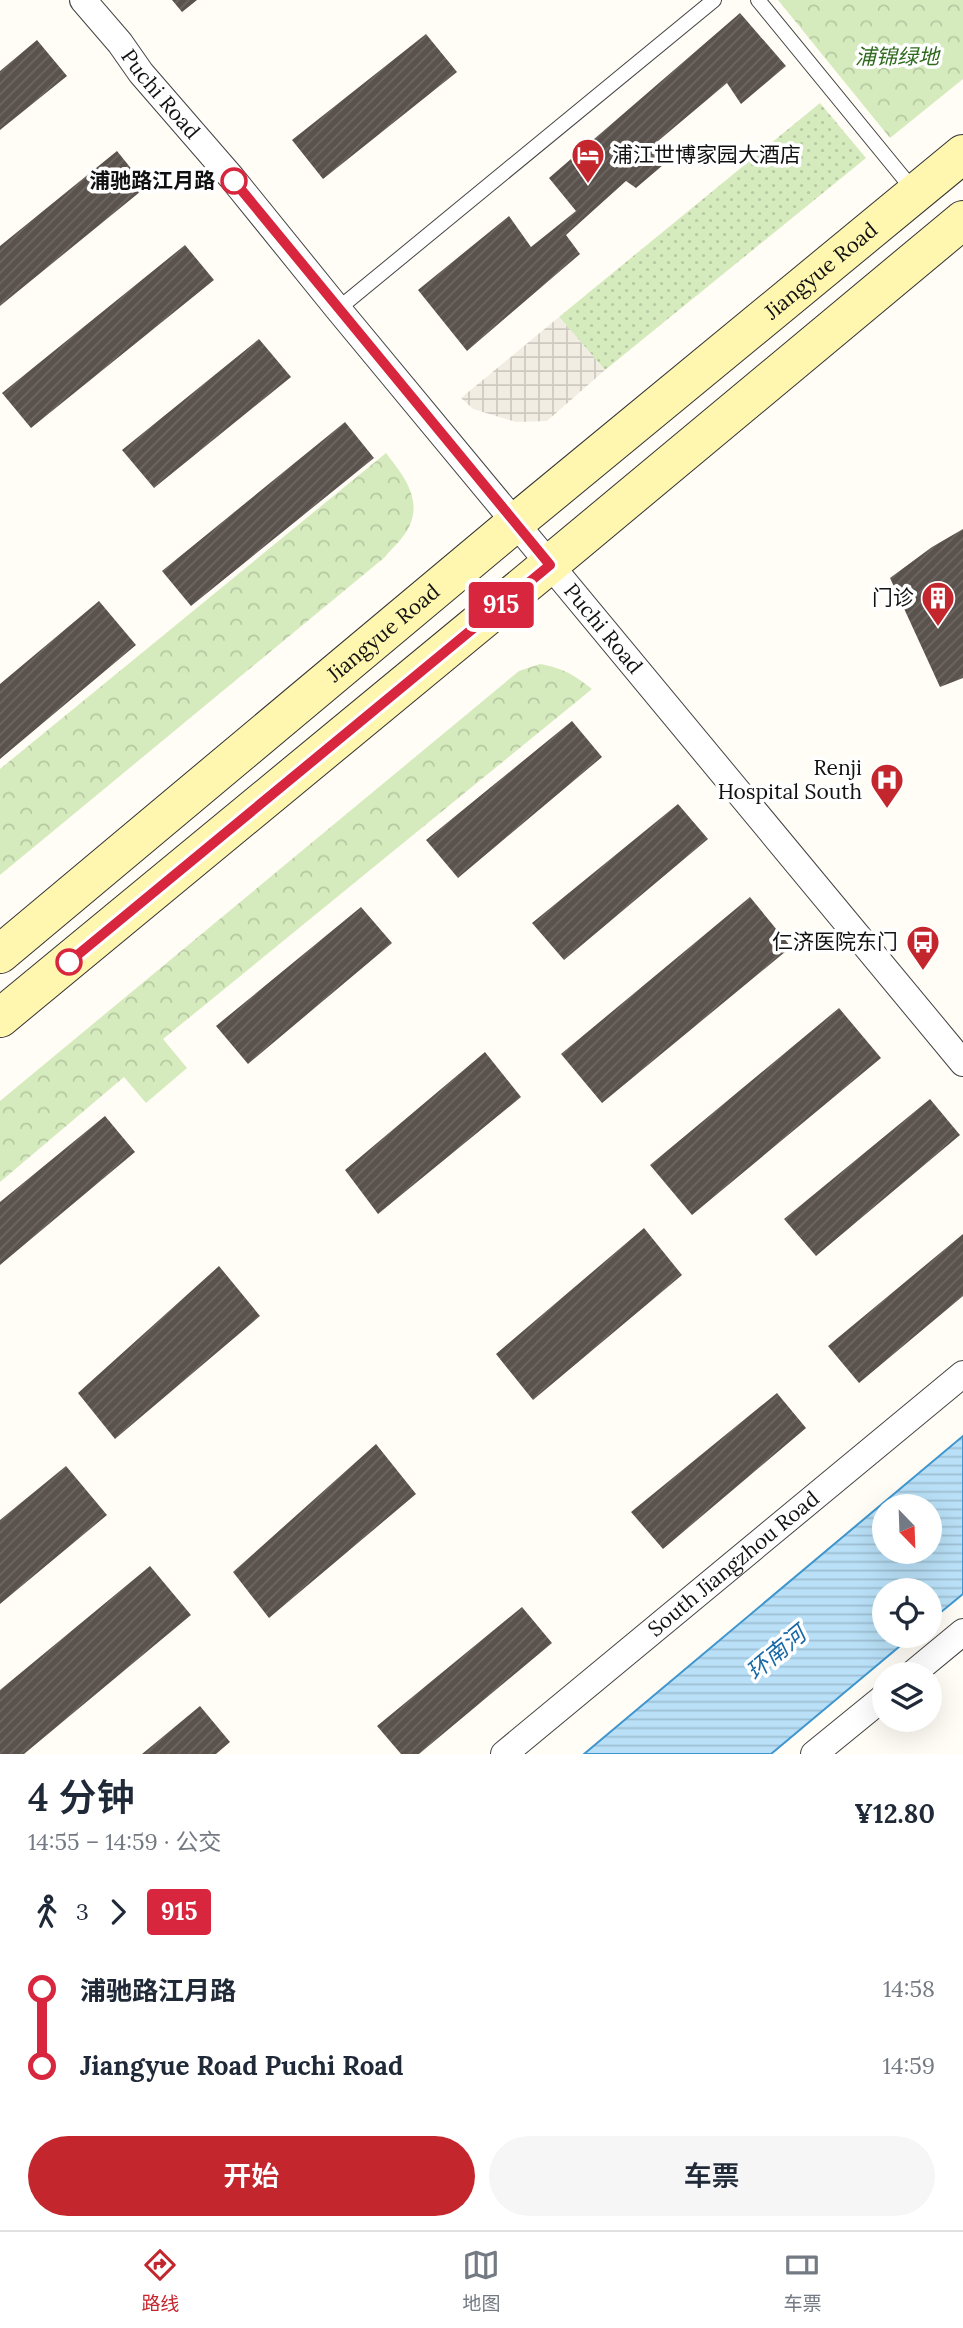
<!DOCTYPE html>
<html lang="zh">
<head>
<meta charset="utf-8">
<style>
  body { margin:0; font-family:Lora,"Noto Sans SC",serif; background:#f6f6f7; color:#1f2937; height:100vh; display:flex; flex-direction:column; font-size:26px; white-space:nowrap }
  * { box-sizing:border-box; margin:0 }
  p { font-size:23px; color:#747a83 }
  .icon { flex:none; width:38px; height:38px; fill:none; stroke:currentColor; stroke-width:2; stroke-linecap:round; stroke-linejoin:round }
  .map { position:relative; height:1754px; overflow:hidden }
  .details { display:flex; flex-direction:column; background:#fff; flex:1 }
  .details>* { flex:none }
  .badge { padding:0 14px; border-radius:5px; font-size:24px; line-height:46px }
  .needle { width:46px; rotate:157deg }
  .fabs { position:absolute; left:872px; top:1494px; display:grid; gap:14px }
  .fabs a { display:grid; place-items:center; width:70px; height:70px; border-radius:50%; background:#fff; box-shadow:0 7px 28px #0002; font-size:35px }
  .map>.badge { position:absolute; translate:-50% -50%; box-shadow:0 0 0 4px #fff }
  .legs { display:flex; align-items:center; gap:10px; height:77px; padding:0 28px; font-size:23px }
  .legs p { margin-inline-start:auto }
  .overview { display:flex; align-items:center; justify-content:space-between; height:119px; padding:0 28px }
  h1 { font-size:38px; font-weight:600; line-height:52px }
  .action { display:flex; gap:14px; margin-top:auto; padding:14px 28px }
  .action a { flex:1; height:80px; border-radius:42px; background:#c4262e; color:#fff; font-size:28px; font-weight:600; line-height:80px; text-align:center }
  .action a+a { background:#f6f6f7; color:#1f2937 }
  ul { padding:0 28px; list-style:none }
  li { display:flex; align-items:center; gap:24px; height:77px; font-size:26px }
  li i { display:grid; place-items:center; width:10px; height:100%; margin:0 9px; background:currentColor }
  li i::after { content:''; width:18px; height:18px; margin:-9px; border:5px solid; border-radius:50%; background:#fff }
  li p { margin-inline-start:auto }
  li:first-child i { background:linear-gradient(#0000 50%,currentColor 0) }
  li:last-child i { background:linear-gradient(currentColor 50%,#0000 0) }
  .tab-bar { display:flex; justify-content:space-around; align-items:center; height:98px; border-top:2px solid #e0e1e3; background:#fff; font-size:19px; color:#747a83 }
  .tab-bar a { display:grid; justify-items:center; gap:4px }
  .tab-bar .current { color:#c4262e }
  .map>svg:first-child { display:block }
  .grass { fill:url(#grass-dots) }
  .park { fill:url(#park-crowns) }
  .plaza { fill:url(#plaza-grid) }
  .water { fill:url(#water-rules); stroke:#3f96cf; stroke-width:2; fill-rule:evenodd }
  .building { fill:url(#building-hatch) }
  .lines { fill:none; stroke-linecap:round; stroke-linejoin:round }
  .lane-casing { stroke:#444; stroke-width:16 }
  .street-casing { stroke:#444; stroke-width:28 }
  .secondary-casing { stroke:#333; stroke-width:40 }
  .lane { stroke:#fff; stroke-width:14 }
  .street { stroke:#fff; stroke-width:26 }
  .secondary { stroke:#fff6b0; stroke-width:38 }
  .line-1-casing { stroke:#fff; stroke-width:16 }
  .line-1 { stroke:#d7263d; stroke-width:10 }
  .stop-1-dot { fill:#fff; stroke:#d7263d; stroke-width:3.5 }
  .labels { text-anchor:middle; stroke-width:7; stroke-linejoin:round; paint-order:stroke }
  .park-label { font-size:21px; font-style:italic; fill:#2f6b1f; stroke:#fff }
  .street-label { font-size:21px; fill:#111; stroke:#fff }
  .poi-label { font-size:21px; fill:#111; stroke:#fff; text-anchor:end }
  .stop-label { font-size:21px; font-weight:bold; fill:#111; stroke:#fff; text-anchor:end }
  .water-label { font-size:23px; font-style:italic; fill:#1768a6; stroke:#fff }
</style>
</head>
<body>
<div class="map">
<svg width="963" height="1754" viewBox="0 0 963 1754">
  <defs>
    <pattern id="grass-dots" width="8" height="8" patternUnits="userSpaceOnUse" patternTransform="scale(1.75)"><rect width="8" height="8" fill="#d5ebbd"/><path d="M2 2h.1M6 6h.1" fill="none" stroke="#b6c8a1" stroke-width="1.8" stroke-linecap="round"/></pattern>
    <pattern id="park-crowns" width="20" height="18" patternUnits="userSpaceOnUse" patternTransform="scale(1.75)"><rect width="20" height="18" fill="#d5ebbd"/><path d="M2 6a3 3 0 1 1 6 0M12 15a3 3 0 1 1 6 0" fill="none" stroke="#b6c8a1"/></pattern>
    <pattern id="plaza-grid" width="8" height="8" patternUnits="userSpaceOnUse" patternTransform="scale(1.75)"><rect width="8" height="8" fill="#f1ede2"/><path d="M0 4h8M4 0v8" fill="none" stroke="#cecac1"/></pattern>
    <pattern id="water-rules" width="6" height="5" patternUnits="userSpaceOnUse" patternTransform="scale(1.75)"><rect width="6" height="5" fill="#b9e0f7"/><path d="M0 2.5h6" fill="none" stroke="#9ebfd3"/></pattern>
    <pattern id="building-hatch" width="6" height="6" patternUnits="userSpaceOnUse" patternTransform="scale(1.75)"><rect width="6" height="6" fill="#5a524d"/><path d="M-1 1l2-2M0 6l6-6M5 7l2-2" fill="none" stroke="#6d6662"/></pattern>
  </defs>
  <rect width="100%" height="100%" fill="#fffdf5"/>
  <path class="grass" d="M820 103 866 158 605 370 559 317Z"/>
  <path class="park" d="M778 0H963V79L890 138Z
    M386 453C402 474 423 498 409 527 404 538 392 548 385 557L0 875V769Z
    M540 664C563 668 574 675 592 689L163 1039 187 1068 146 1103 124 1077 0 1182V1101L519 671Z"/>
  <path class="plaza" d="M559 317 605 370 547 421 516 422 473 409 461 398Z"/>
  <path class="water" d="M963 1436V1594L929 1622V1591H884V1636H912L771 1754H584ZM884 1507H929V1552H884Z"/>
  <path class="building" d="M172 0H197L182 12Z
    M740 13 786 66 741 104 727 83 651 147 663 165 636 188 626 181 566 235 580 254 467 351 418 290 509 216 531 247 576 211 549 178Z
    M426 34 457 72 323 179 292 140Z
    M37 40 67 76 0 130V71Z
    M117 151 146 187 0 306V246Z
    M185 245 214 280 31 428 2 393Z
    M259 339 291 377 154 488 122 450Z
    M345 422 374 458 191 606 162 571Z
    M963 529V678L940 687 890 578 932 547Z
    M99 601 136 645 0 759V684Z
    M572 721 602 757 458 878 426 840Z
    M678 804 708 839 564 960 532 923Z
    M750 897 791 947 602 1103 561 1054Z
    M361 907 392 943 248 1064 216 1026Z
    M839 1008 881 1058 692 1215 650 1165Z
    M485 1052 521 1097 378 1214 345 1170Z
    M930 1099 960 1135 816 1256 784 1219Z
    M105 1116 135 1152 0 1265V1202Z
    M644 1228 682 1275 533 1400 496 1354Z
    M963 1234V1296L859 1383 828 1346Z
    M219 1266 260 1316 115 1439 78 1393Z
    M777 1393 806 1428 663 1549 631 1512Z
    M376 1444 416 1494 269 1618 233 1572Z
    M66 1466 107 1515 0 1604V1520Z
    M150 1566 191 1615 24 1754H0V1690Z
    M522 1607 552 1643 419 1754H401L377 1726Z
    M200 1706 230 1742 216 1754H142Z"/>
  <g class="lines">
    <defs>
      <path id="lane" d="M758 0 915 192
        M338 309 714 0"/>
      <g id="street">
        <path id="s1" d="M83 0 120 43 141 73 232 178 338 309 963 1063"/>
        <path d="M911 1675 963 1632"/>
        <path id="s2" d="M504 1754 963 1374"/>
        <path d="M814 1754 884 1697"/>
      </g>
      <g id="secondary">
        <path id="s3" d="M0 954 515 523 963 154"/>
        <path d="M0 1018 550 564 963 220"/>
      </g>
    </defs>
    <use href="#lane" class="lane-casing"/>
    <use href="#street" class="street-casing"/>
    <use href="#secondary" class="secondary-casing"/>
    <use href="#lane" class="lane"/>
    <use href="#street" class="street"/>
    <use href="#secondary" class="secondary"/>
  </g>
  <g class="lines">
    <defs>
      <path id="line-1" d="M69 962 550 565 234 181"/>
    </defs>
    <use href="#line-1" class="line-1-casing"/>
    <use href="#line-1" class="line-1"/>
  </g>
  <defs>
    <symbol id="hotel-pin" viewBox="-11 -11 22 30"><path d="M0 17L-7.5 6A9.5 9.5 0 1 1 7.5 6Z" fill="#c4262e" stroke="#fff"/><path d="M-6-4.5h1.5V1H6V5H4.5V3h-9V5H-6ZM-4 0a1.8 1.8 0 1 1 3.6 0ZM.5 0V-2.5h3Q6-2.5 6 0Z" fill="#fff"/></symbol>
    <symbol id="building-pin" viewBox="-11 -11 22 30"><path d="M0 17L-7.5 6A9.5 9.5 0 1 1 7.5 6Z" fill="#c4262e" stroke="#fff"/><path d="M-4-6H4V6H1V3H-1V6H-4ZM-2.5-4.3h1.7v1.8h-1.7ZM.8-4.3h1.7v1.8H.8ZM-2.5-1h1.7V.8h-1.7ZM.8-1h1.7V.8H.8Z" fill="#fff"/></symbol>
    <symbol id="hospital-pin" viewBox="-11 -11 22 30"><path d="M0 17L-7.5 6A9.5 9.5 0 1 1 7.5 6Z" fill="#c4262e" stroke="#fff"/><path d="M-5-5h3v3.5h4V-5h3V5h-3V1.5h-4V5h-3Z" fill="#fff"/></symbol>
    <symbol id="bus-pin" viewBox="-11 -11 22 30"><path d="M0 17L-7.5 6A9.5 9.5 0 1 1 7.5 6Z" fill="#c4262e" stroke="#fff"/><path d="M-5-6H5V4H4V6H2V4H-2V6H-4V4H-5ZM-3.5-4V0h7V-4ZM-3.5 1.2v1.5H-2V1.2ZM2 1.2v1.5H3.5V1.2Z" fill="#fff"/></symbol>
  </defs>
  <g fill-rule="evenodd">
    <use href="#hotel-pin" x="569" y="136" width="38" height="52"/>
    <use href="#building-pin" x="919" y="579" width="38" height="52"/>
    <use href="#hospital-pin" x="868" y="761" width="38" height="52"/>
    <use href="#bus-pin" x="904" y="923" width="38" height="52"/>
  </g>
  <g class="stop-1-dot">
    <circle cx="234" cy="181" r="12"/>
    <circle cx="69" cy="962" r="12"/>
  </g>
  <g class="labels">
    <g class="park-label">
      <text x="897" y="64">浦锦绿地</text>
    </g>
    <g class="street-label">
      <text dy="7" stroke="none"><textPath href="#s1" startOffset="122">Puchi Road</textPath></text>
      <text dy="7" stroke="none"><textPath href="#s3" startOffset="1068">Jiangyue Road</textPath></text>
      <text dy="7" stroke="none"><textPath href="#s1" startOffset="816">Puchi Road</textPath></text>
      <text dy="7" stroke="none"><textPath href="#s3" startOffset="500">Jiangyue Road</textPath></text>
      <text dy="7" stroke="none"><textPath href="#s2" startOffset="298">South Jiangzhou Road</textPath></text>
    </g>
    <g class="poi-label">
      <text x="612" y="162" text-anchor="start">浦江世博家园大酒店</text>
      <text x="914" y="605">门诊</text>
      <text x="862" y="775">Renji<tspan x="862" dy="24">Hospital South</tspan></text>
      <text x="898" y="949">仁济医院东门</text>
    </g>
    <g class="stop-label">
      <text x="215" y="188">浦驰路江月路</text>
    </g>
    <g class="water-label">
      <text transform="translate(776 1653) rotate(-40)" y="8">环南河</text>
    </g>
  </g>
</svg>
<div class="fabs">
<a><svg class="needle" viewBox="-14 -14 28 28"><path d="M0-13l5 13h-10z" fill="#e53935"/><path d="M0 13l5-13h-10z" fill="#747a83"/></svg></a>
<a><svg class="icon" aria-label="locate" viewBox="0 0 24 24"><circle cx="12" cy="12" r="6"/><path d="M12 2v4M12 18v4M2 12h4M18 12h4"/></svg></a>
<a><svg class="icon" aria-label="layers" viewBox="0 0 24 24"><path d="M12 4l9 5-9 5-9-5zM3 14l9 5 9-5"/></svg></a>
</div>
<b class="badge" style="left:501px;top:605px;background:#d7263d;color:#fff">915</b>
</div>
<section class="details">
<div class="overview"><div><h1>4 分钟</h1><p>14:55 – 14:59 · 公交</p></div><b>¥12.80</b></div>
<div class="legs"><svg class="icon" aria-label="walk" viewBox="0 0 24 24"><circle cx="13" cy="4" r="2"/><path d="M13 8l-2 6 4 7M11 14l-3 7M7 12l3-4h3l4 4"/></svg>3<svg class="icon" aria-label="forward" viewBox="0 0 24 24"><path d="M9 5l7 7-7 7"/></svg><b class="badge" style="background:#d7263d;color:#fff">915</b></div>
<ul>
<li><i style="color:#d7263d"></i><b>浦驰路江月路</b><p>14:58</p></li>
<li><i style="color:#d7263d"></i><b>Jiangyue Road Puchi Road</b><p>14:59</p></li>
</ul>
<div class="action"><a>开始</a><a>车票</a></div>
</section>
<nav class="tab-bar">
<a class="current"><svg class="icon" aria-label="directions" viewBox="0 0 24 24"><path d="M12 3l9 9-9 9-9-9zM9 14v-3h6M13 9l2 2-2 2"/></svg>路线</a>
<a><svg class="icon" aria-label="map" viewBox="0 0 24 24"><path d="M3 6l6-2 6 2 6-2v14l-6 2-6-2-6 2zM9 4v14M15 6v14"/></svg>地图</a>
<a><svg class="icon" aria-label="tickets" viewBox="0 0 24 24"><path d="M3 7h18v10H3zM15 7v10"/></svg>车票</a>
</nav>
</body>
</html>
